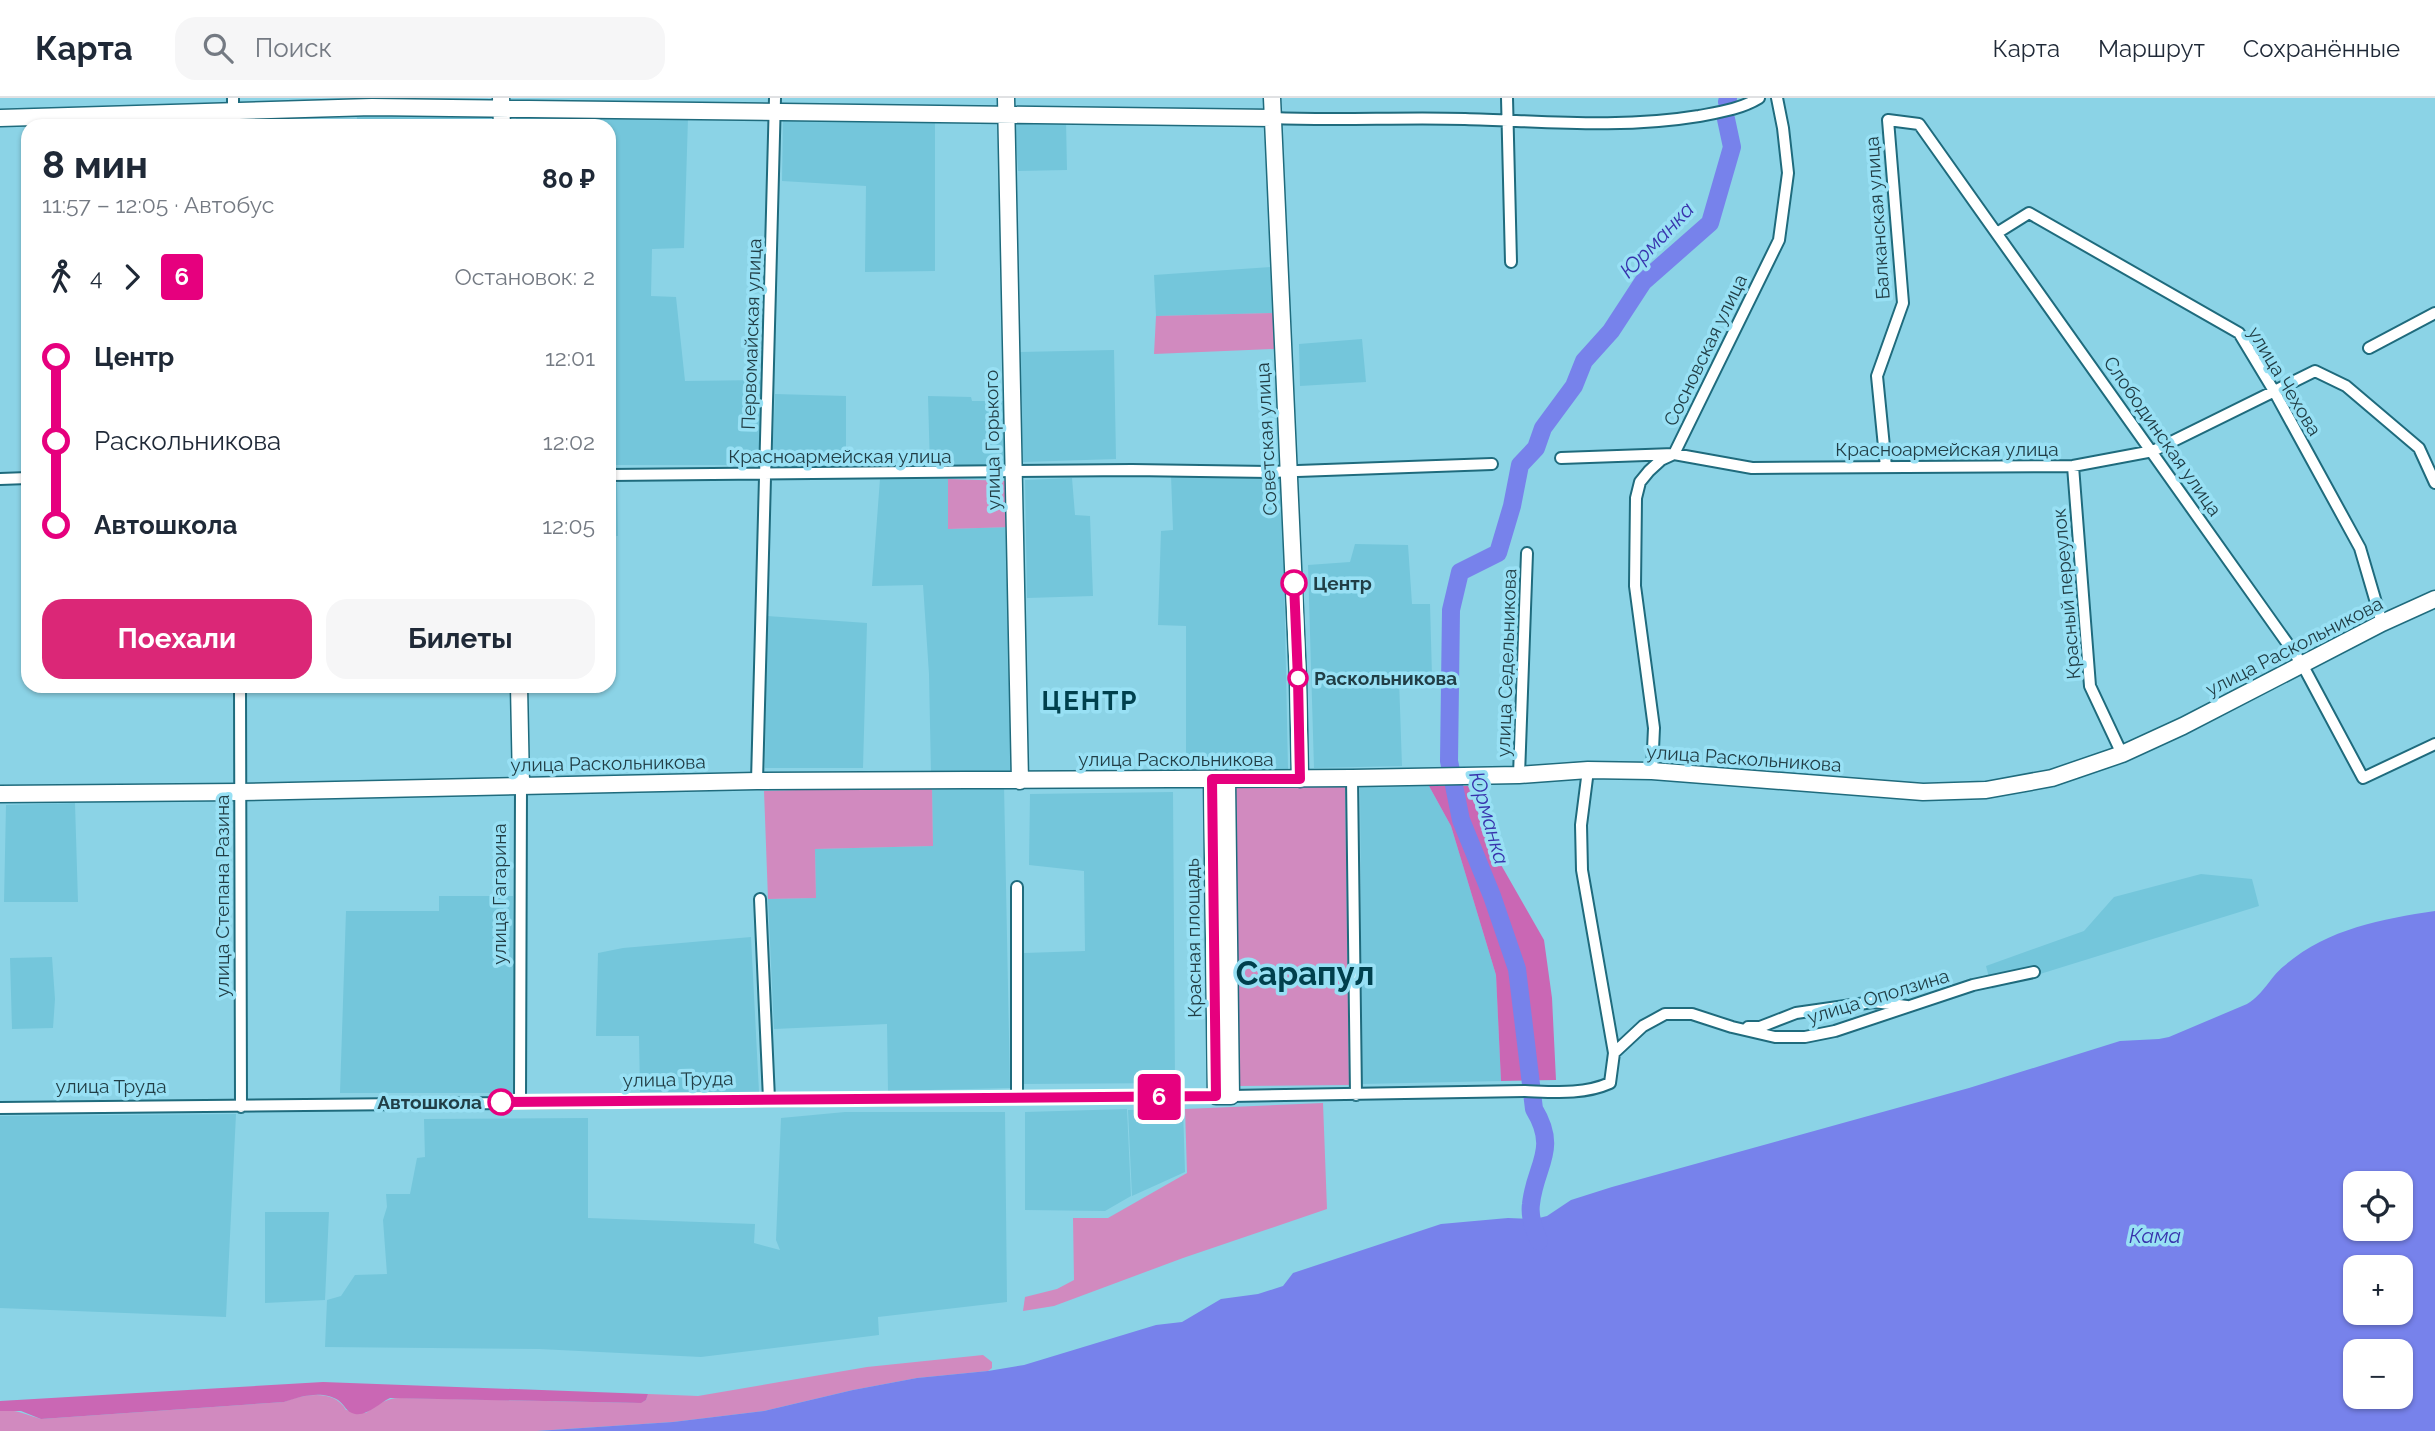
<!DOCTYPE html>
<html lang="ru">
<head>
<meta charset="utf-8">
<style>
  body { margin:0; font-family:Raleway,sans-serif; background:#f6f6f7; color:#1f2937; height:100vh; display:flex; flex-direction:column; font-size:26px; white-space:nowrap }
  * { box-sizing:border-box; margin:0 }
  p { font-size:23px; color:#747a83 }
  .icon { flex:none; width:38px; height:38px; fill:none; stroke:currentColor; stroke-width:2; stroke-linecap:round; stroke-linejoin:round }
  .map { position:relative; flex:1; overflow:hidden }
  .sheet { position:absolute; left:21px; top:21px; width:595px; height:574px; display:flex; flex-direction:column; background:#fff; border-radius:21px; box-shadow:0 2px 5px #0004 }
  .sheet>* { flex:none }
  .badge { padding:0 14px; border-radius:5px; font-size:24px; line-height:46px }
  .buttons { position:absolute; left:2343px; top:1073px; display:grid; gap:14px }
  .buttons a { display:grid; place-items:center; width:70px; height:70px; border-radius:14px; background:#fff; box-shadow:0 2px 5px #0004; font-size:35px }
  .map>.badge { position:absolute; translate:-50% -50%; box-shadow:0 0 0 4px #fff }
  .legs { display:flex; align-items:center; gap:10px; height:77px; padding:0 21px; font-size:23px }
  .legs p { margin-inline-start:auto }
  .headline { display:flex; align-items:center; justify-content:space-between; height:119px; padding:0 21px }
  h1 { font-size:38px; font-weight:700; line-height:52px }
  .cta { display:flex; gap:14px; margin-top:auto; padding:14px 21px }
  .cta a { flex:1; height:80px; border-radius:21px; background:#db2777; color:#fff; font-size:28px; font-weight:700; line-height:80px; text-align:center }
  .cta a+a { background:#f6f6f7; color:#1f2937 }
  ul { padding:0 21px; list-style:none }
  li { display:flex; align-items:center; gap:24px; height:84px; font-size:26px }
  li i { display:grid; place-items:center; width:10px; height:100%; margin:0 9px; background:currentColor }
  li i::after { content:''; width:18px; height:18px; margin:-9px; border:5px solid; border-radius:50%; background:#fff }
  li p { margin-inline-start:auto }
  li:first-child i { background:linear-gradient(#0000 50%,currentColor 0) }
  li:last-child i { background:linear-gradient(currentColor 50%,#0000 0) }
  header { display:flex; align-items:center; gap:42px; box-sizing:border-box; height:98px; padding:0 35px; background:#fff; border-bottom:2px solid #e0e1e3 }
  header strong { font-size:33px }
  nav { display:flex; gap:38px; margin-inline-start:auto; font-size:24px }
  .search { width:490px; height:63px; background:#f6f6f7; display:flex; align-items:center; gap:18px; box-sizing:border-box; padding:0 24px; border-radius:21px; color:#747a83; font-size:26px }
  .map>svg:first-child { display:block }
  .built { fill:#74c6db }
  .green { fill:#d18abf }
  .forest { fill:#ca67b4 }
  .water { fill:#7782eb; fill-rule:evenodd }
  .lines { fill:none; stroke-linecap:round; stroke-linejoin:round }
  .river { stroke:#7782eb; stroke-width:18 }
  .street-casing { stroke:#1f6b7d; stroke-width:14 }
  .secondary-casing { stroke:#1f6b7d; stroke-width:19 }
  .street { stroke:#fff; stroke-width:10 }
  .secondary { stroke:#fff; stroke-width:16 }
  .line-1-casing { stroke:#fff; stroke-width:16 }
  .line-1 { stroke:#e6007e; stroke-width:10 }
  .stop-1-dot { fill:#fff; stroke:#e6007e; stroke-width:3.5 }
  .labels { text-anchor:middle; stroke-width:7; stroke-linejoin:round; paint-order:stroke }
  .street-label { font-size:19px; fill:#213e46; stroke:#98e0f4 }
  .stop-label { font-size:19px; font-weight:bold; fill:#213e46; stroke:#98e0f4; text-anchor:start }
  .water-label { font-size:21px; font-style:italic; fill:#3834ad; stroke:#98e0f4 }
  .district-label { font-size:26px; font-weight:bold; letter-spacing:2px; fill:#00404d; stroke:#98e0f4 }
  .town-label { font-size:33px; font-weight:bold; fill:#00404d; stroke:#98e0f4 }
</style>
</head>
<body>
<header>
<strong>Карта</strong>
<div class="search"><svg class="icon" aria-label="search" viewBox="0 0 24 24"><circle cx="10" cy="10" r="6"/><path d="M15 15l6 6"/></svg>Поиск</div>
<nav><a>Карта</a><a>Маршрут</a><a>Сохранённые</a></nav>
</header>
<div class="map">
<svg width="2435" height="1333" viewBox="0 0 2435 1333">
  <rect width="100%" height="100%" fill="#8bd3e6"/>
  <path class="built" d="M357 16 495 19V28H357Z
    M516 20H688L684 150 652 151 651 198 676 199 685 283 763 282 760 367H609V28H517Z
    M783 22 935 23V173L865 174 866 88 782 83Z
    M1015 22H1066L1067 72 1018 73Z
    M1271 169 1275 215 1156 218 1154 177Z
    M1362 241 1366 284 1300 288 1299 246Z
    M1114 252 1116 361 1023 364 1020 254Z
    M775 296 846 298V370L772 369Z
    M928 298 971 299 972 303H1007V367L930 370Z
    M1171 377 1282 378 1288 671H1186V528L1158 527 1161 433 1173 432Z
    M1072 380 1075 417 1090 418 1093 498 1027 500 1025 382Z
    M880 381H948L949 431 1011 429 1010 576 1013 674 931 676 929 576 923 487 872 488Z
    M609 385H617L618 438H609Z
    M1355 446 1408 447 1412 506H1430L1432 579 1399 581 1402 668 1314 670 1308 467 1350 464Z
    M767 518 867 525 863 670H765Z
    M1004 687 1010 990 888 993 887 926 774 931 768 801 816 800 815 751 933 748 932 688Z
    M1429 688 1451 728 1496 877 1501 983 1362 986 1360 689Z
    M1173 694 1175 985 1021 986 1024 855 1085 853 1084 773 1029 767 1030 696Z
    M75 705 78 804H4L6 707Z
    M2201 776 2252 781 2259 808 1992 891 1986 868 2084 833 2114 799Z
    M439 798H513L516 995H340L346 813H439Z
    M751 839 759 994H640L639 938H596L598 855 623 850Z
    M52 859 55 901 53 930 12 931 10 860Z
    M1183 1010 1185 1074 1132 1098 1128 1012Z
    M1127 1011 1131 1098 1105 1113 1025 1112V1014Z
    M845 1014H1005L1007 1204 878 1219 879 1237 701 1259 539 1251 325 1249 327 1202 341 1198 355 1177 387 1176 383 1122 387 1109 386 1096H410L417 1060 425 1059 424 1021 588 1020V1120L755 1126 754 1145 780 1152 776 1142 781 1020Z
    M236 1016 226 1219 0 1210V1018Z
    M265 1114H329L325 1202 265 1205Z"/>
  <path class="green" d="M1275 215V251L1154 256 1156 218Z
    M948 381 1009 383 1011 429 948 431Z
    M1345 687 1349 987 1236 988 1232 688Z
    M932 688 933 748 815 751 816 800 768 801 764 693Z
    M1323 1005 1327 1111 1183 1160 1054 1208 1023 1213 1025 1199 1057 1191 1074 1182 1073 1120H1108L1187 1075 1185 1011Z
    M983 1257 992 1264V1270L988 1273 917 1280 853 1292 764 1313 673 1324 537 1333H0V1313C17 1311 26 1317 41 1321L284 1304C304 1296 334 1291 346 1312L366 1315C377 1307 386 1300 400 1300L640 1305 646 1302 648 1296 698 1298 867 1269Z"/>
  <path class="forest" d="M1429 688H1468L1492 751 1544 842 1552 900 1556 982 1501 983 1496 877 1451 728Z
    M323 1284 648 1296 646 1302 641 1305 390 1300C379 1305 368 1318 355 1316 346 1314 345 1307 338 1302 323 1292 300 1298 284 1304L41 1321 21 1313H0V1303Z"/>
  <path class="water" d="M2435 813V1333H537L673 1324 764 1313 853 1292 917 1280 988 1273 1024 1267 1156 1227 1182 1224 1221 1201 1258 1196 1283 1188 1293 1175 1441 1126 1508 1120 1535 1121 1547 1118 1571 1102 1612 1089 1969 990 2120 943 2159 941 2169 939 2247 906C2265 895 2269 880 2284 868 2327 831 2381 821 2435 813ZM2356 1085H2401V1130H2356ZM2356 1169H2401V1214H2356ZM2356 1253H2401V1298H2356Z"/>
  <g class="lines">
    <path class="river" d="M1727 4 1728 0
      M1539 1143C1534 1132 1529 1119 1531 1106 1535 1067 1559 1052 1534 1011L1517 871 1492 798 1461 722 1449 663 1451 512 1460 474 1498 455 1512 408 1520 367 1536 350 1543 330 1574 288 1584 263 1611 233 1643 184 1710 125 1732 49 1726 21"/>
    <defs>
      <path id="street" d="M233 0V28
        M1507 0 1511 164
        M1273 20C1337 23 1401 19 1465 21 1542 23 1621 31 1699 18 1720 14 1741 11 1759 0
        M1997 135 2029 115 2239 235 2274 293 2360 450 2382 525
        M2369 250 2435 215
        M1561 360 1674 356 1752 370 2073 368 2153 353 2315 273 2346 288 2419 350 2435 385
        M2073 368 2090 588 2122 656
        M1886 369 1877 278 1903 205 1888 22 1919 26 2302 566 2363 680 2435 646
        M609 377 1132 372 1269 374 1492 366
        M0 381 28 380
        M240 588 241 1009
        M1652 673 1654 630 1635 488 1636 400 1640 384 1649 373 1661 362 1674 356 1779 142 1788 75 1783 30 1777 0
        M1519 677 1527 455
        M1352 680 1356 997
        M757 683 775 0
        M760 801 769 1001
        M1748 929H1760L1796 915 1873 904 1907 908
        M1614 955 1643 928 1665 916H1692L1732 929 1775 939H1805L1835 933 1973 887 2034 874
        M1231 998 1525 993C1554 994 1583 997 1610 985L1614 955 1582 772 1581 727 1588 672
        M1017 1000V789
        M520 1004 521 687
        M0 1010 1216 998"/>
      <path id="secondary" d="M501 0 502 28
        M1006 0 1020 683
        M1272 0 1298 581 1300 681
        M0 20 372 9 1273 20
        M519 588 521 687
        M1212 681 1216 998H1231L1227 682
        M0 696 239 694 757 683 1352 680 1519 677 1588 672 1652 673 1923 694 1986 692 2052 680 2122 656 2183 628 2382 525 2435 501"/>
    </defs>
    <use href="#street" class="street-casing"/>
    <use href="#secondary" class="secondary-casing"/>
    <use href="#street" class="street"/>
    <use href="#secondary" class="secondary"/>
  </g>
  <g class="lines">
    <defs>
      <path id="line-1" d="M501 1004 1216 998 1212 681H1300L1298 581 1294 485"/>
    </defs>
    <use href="#line-1" class="line-1-casing"/>
    <use href="#line-1" class="line-1"/>
  </g>
  <g class="stop-1-dot">
    <circle cx="1294" cy="485" r="12"/>
    <circle cx="1298" cy="580" r="9"/>
    <circle cx="501" cy="1004" r="12"/>
  </g>
  <g class="labels">
    <g class="street-label">
      <text transform="translate(1877 120) rotate(-94)" y="7">Балканская улица</text>
      <text transform="translate(751 236) rotate(-88)" y="7">Первомайская улица</text>
      <text transform="translate(1705 252) rotate(-64)" y="7">Сосновская улица</text>
      <text transform="translate(2285 283) rotate(59)" y="7">улица Чехова</text>
      <text transform="translate(2163 338) rotate(55)" y="7">Слободинская улица</text>
      <text transform="translate(1266 341) rotate(-93)" y="7">Советская улица</text>
      <text transform="translate(992 342) rotate(-91)" y="7">улица Горького</text>
      <text x="1947" y="358">Красноармейская улица</text>
      <text x="840" y="365">Красноармейская улица</text>
      <text transform="translate(2066 496) rotate(-95)" y="7">Красный переулок</text>
      <text transform="translate(2294 548) rotate(-27)" y="7">улица Раскольникова</text>
      <text transform="translate(1506 565) rotate(-88)" y="7">улица Седельникова</text>
      <text transform="translate(1744 660) rotate(4)" y="7">улица Раскольникова</text>
      <text x="1176" y="668">улица Раскольникова</text>
      <text transform="translate(608 665) rotate(-1)" y="7">улица Раскольникова</text>
      <text transform="translate(499 796) rotate(-90)" y="7">улица Гагарина</text>
      <text transform="translate(222 798) rotate(-90)" y="7">улица Степана Разина</text>
      <text transform="translate(1193 840) rotate(-91)" y="7">Красная площадь</text>
      <text transform="translate(1878 898) rotate(-17)" y="7">улица Оползина</text>
      <text transform="translate(678 981) rotate(-1)" y="7">улица Труда</text>
      <text x="111" y="995">улица Труда</text>
    </g>
    <g class="stop-label">
      <text x="1313" y="492">Центр</text>
      <text x="1314" y="587">Раскольникова</text>
      <text x="482" y="1011" text-anchor="end">Автошкола</text>
    </g>
    <g class="water-label">
      <text transform="translate(1657 142) rotate(-46)" y="7">Юрманка</text>
      <text transform="translate(1489 720) rotate(74)" y="7">Юрманка</text>
      <text x="2155" y="1145">Кама</text>
    </g>
    <g class="district-label">
      <text x="1090" y="612">ЦЕНТР</text>
    </g>
    <g class="town-label">
      <text x="1305" y="887">Сарапул</text>
    </g>
  </g>
</svg>
<div class="buttons">
<a><svg class="icon" aria-label="locate" viewBox="0 0 24 24"><circle cx="12" cy="12" r="6"/><path d="M12 2v4M12 18v4M2 12h4M18 12h4"/></svg></a>
<a>+</a>
<a>−</a>
</div>
<b class="badge" style="left:1159px;top:999px;background:#e6007e;color:#fff">6</b>
<section class="sheet">
<div class="headline"><div><h1>8 мин</h1><p>11:57 – 12:05 · Автобус</p></div><b>80 ₽</b></div>
<div class="legs"><svg class="icon" aria-label="walk" viewBox="0 0 24 24"><circle cx="13" cy="4" r="2"/><path d="M13 8l-2 6 4 7M11 14l-3 7M7 12l3-4h3l4 4"/></svg>4<svg class="icon" aria-label="forward" viewBox="0 0 24 24"><path d="M9 5l7 7-7 7"/></svg><b class="badge" style="background:#e6007e;color:#fff">6</b><p>Остановок: 2</p></div>
<ul>
<li><i style="color:#e6007e"></i><b>Центр</b><p>12:01</p></li>
<li><i style="color:#e6007e"></i><span>Раскольникова</span><p>12:02</p></li>
<li><i style="color:#e6007e"></i><b>Автошкола</b><p>12:05</p></li>
</ul>
<div class="cta"><a>Поехали</a><a>Билеты</a></div>
</section>
</div>
</body>
</html>
